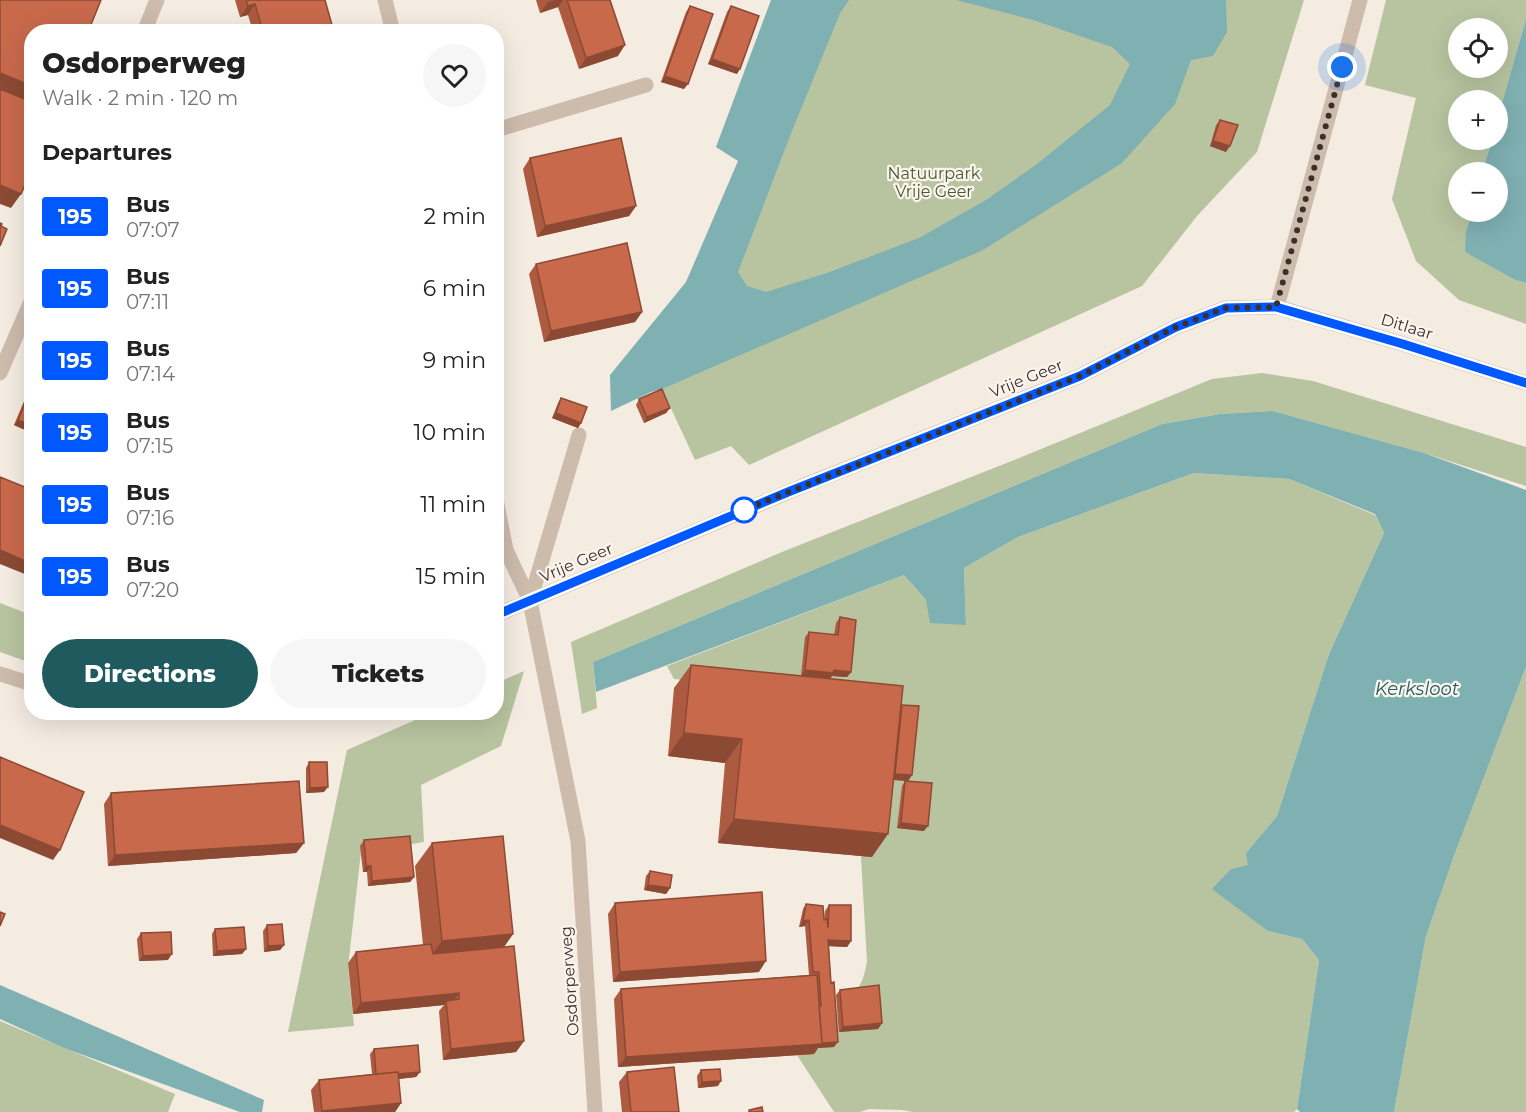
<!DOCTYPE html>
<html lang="en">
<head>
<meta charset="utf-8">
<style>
  body { margin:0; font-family:Montserrat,sans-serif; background:#f6f6f6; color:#222; height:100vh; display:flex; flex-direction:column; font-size:22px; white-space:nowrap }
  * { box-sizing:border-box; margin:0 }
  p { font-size:20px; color:#767676 }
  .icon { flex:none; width:33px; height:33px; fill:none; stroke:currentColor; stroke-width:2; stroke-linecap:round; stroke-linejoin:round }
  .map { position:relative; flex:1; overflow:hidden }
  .sheet { position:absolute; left:24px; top:24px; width:480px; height:696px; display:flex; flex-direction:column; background:#fff; border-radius:24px; box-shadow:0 6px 24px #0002 }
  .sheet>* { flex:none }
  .badge { padding:0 12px; border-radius:4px; font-size:21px; line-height:39px }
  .controls { position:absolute; left:1448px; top:18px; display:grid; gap:12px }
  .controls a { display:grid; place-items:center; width:60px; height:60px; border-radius:50%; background:#fff; box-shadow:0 6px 24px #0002; font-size:30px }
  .you { position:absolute; width:30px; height:30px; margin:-15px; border:4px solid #fff; border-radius:50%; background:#1a73e8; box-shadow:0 0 0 9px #1a73e833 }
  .map>.badge { position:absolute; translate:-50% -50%; box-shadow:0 0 0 3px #fff }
  h2 { padding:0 18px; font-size:22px; line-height:54px }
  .round { display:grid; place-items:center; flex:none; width:63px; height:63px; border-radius:32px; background:#f6f6f6 }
  .headline { display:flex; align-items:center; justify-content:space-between; height:102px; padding:0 18px }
  h1 { font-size:28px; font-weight:800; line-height:45px }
  .button { display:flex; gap:12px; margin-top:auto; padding:12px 18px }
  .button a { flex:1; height:69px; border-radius:36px; background:#1f5a5e; color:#fff; font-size:24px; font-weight:800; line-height:69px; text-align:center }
  .button a+a { background:#f6f6f6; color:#222 }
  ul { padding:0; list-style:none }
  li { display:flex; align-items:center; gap:18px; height:72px; padding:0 18px }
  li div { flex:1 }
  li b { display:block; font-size:22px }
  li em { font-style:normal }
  li .badge { min-width:66px; font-weight:700; text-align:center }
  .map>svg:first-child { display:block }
  .green { fill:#b8c4a0; fill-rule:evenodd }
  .water { fill:#7fb0b2 }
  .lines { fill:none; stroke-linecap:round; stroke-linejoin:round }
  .lane { stroke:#cdbbac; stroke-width:15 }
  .street { stroke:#cdbbac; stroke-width:15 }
  .wall { fill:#ac5a40 }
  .shaded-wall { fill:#8c4a34 }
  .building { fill:#c8694b; stroke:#8c4a34; stroke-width:1.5 }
  .line-casing { stroke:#fff; stroke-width:14 }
  .line { stroke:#0059ff; stroke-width:9 }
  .walk { stroke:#3b302b; stroke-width:6; stroke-dasharray:0 10.8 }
  .stop-dot { fill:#fff; stroke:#0059ff; stroke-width:3 }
  .labels { text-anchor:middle; stroke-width:4.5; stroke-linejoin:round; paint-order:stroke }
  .park-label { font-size:16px; fill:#4a5a2e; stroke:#fbf5ee }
  .street-label { font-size:16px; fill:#3b302b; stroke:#fbf5ee }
  .water-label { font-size:18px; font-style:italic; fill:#1f5a5e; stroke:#fbf5ee }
</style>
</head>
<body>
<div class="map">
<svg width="1526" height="1112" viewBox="0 0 1526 1112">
  <rect width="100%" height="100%" fill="#f4ebe1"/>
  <path class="green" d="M820 0H1304L1257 152 1197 216 1142 286 749 465 731 446 695 460 662 389 672 384Z
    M1386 0H1526V19L1497 120V100H1458V140H1492L1482 172H1458V212H1472L1466 231V252L1515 280 1526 283V324L1459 300 1416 261 1392 199 1416 98 1365 85ZM1458 28H1497V68H1458Z
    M1262 373 1313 381 1526 447V486L1424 453 1273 411 1220 414 1162 424 593 662 597 708 582 714 571 642 782 552 1024 456 1212 379Z
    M1194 473 1289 479 1375 515 1384 533 1329 654 1277 816 1246 853 1268 931 1302 939 1319 960 1297 1109 1294 1112H913L902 1110 869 1109 860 1112H834L795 1052C817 1032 855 1005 864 975 865 971 866 966 867 961L860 840 875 701 674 679 667 666 904 575 926 600 966 625 964 568 1018 537Z
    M0 603 31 615V663L0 652Z
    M1526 667V1112H1394L1426 936 1454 856Z
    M524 671 501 746 421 785 424 842 361 852 348 967 354 1026 288 1032 347 750 431 713 496 712 497 683Z
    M0 1021 175 1094 168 1112H0Z"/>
  <path class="water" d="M771 0H849L840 13 788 141 738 272 747 286 766 292 827 273 919 238 986 200 1037 164 1110 105 1130 64 1112 47 1033 20 956 0H1226L1227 32 1213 56 1191 60 1175 104 1122 163 983 250 662 389 651 392 611 411 610 375 686 282 738 161 716 147Z
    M1526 19V283L1515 280 1465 252 1466 231 1472 212H1497V172H1482L1492 140H1497V120Z
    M1273 411 1424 453 1526 490V667L1454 856 1426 936 1394 1112H1300L1297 1109 1319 960 1302 939 1268 931 1212 889 1231 869 1248 865 1246 853 1277 816 1329 654 1384 533 1375 514 1289 479 1194 473 1018 537 964 568 966 625 930 623 926 600 904 575 596 692 593 662 1162 424 1220 414Z
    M0 985 264 1100 262 1112H240L64 1048 0 1019Z"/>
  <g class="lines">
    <path class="lane" d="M496 130 646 85
      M530 601 579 435"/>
    <path class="street" d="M385 0 393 32
      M144 32 157 0
      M1277 307 1360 0
      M0 373 32 299
      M496 499 506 550 530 601 578 841 595 1112
      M496 615 805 485 1080 376 1176 327 1226 308 1277 307 1403 344 1526 383
      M0 674 32 684
      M181 712H187"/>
  </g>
  <path class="wall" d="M235 0H325L334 32H253L248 15 240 17Z
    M536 0H610L618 56 579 69 558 7 540 13Z
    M690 6 684 89 661 82 686 12Z
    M731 6 737 74 708 64 727 12Z
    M1220 120 1226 152 1210 146 1216 125Z
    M530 158 636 206 629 216 537 237 523 169Z
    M536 264 642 312 635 322 544 342 529 274Z
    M32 382V433L14 425Z
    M561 398 581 423 578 428 552 418 558 403Z
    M639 399 670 408 666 413 644 423 636 405Z
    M840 617 851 672 847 677 832 676 830 678 902 705 912 775 908 781 894 780 872 857 718 843 725 763 668 756 674 688 691 665 801 676 805 637 809 632 834 635 836 623Z
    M309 762 324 792 306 793V768Z
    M905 781 924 831 897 828 902 786Z
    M111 793 304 843 296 853 108 866 104 804Z
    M364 840 414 877 410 882 368 886 367 872H363L360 846Z
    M432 843 513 934 504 947 524 1041 516 1052 443 1060 439 1011 444 1005 353 1014 348 963 356 952 423 945 415 866Z
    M650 871 670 888 666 894 644 890 646 876Z
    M615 903 759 972 613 982 608 914Z
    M806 904 824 920 825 911 829 905 851 941 847 947 829 946 834 1047 818 1048 814 1054 618 1067 614 999 621 989 809 975 805 926 799 927 803 909Z
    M267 925 284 945 280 950 264 952 263 931Z
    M215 929 246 949 242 954 213 956 212 934Z
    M141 933 168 960 139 961 137 939Z
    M840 990 882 1023 878 1029 839 1032 836 995Z
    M374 1049 420 1072 416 1077 398 1079 401 1103 395 1112H314L311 1090 319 1080 372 1074 370 1054Z
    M701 1070 718 1086 698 1088 697 1076Z
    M627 1072 679 1112H622L619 1082Z"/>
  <path class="shaded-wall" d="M555 0H563L558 7 540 13 548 2Z
    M255 4 248 15 240 17 248 6Z
    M625 45 618 56 579 69 586 58Z
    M712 59 740 69 737 74 708 64Z
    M0 73 32 86V105L0 93Z
    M665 76 688 84 684 89 661 82Z
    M1213 141 1230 146 1226 152 1210 146Z
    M0 185 21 194 11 208 0 204Z
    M636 206 629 216 537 237 545 226Z
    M642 312 635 322 544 342 551 331Z
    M670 408 666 413 644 423 647 417Z
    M556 413 581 423 578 428 552 418Z
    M18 420 32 426V433L14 425Z
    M0 550 32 564V577L0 564Z
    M805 670H834L851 672 847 677 832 676 830 679 801 676Z
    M684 733 742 739 725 763 668 756Z
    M884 773 912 775 908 781 880 779Z
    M328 787 324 792 306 793 310 788Z
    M734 819 888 834 872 857 718 843Z
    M901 823 928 826 924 831 897 828Z
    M0 825 60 850 53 860 0 838Z
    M304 843 296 853 108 866 115 855Z
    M366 866H371L367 872H363Z
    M414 877 410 882 368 886 372 881Z
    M648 885 670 888 666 894 644 890Z
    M809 920 805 926 799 927 803 921Z
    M513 934 497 957 425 964 442 941Z
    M828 940 851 941 847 947 825 946Z
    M284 945 280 950 264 952 268 946Z
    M246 949 242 954 213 956 217 951Z
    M172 954 168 960 139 961 143 956Z
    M766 961 759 972 613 982 620 972Z
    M459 993 451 1004 446 1001 444 1005 353 1014 361 1003Z
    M882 1023 878 1029 839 1032 843 1027Z
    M524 1041 516 1052 443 1060 451 1049Z
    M838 1042 834 1047 818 1048 814 1054 618 1067 626 1057Z
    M420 1072 416 1077 372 1082 376 1076Z
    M721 1081 718 1086 698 1088 702 1082Z
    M401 1103 395 1112H321L322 1111Z"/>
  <path class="building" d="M0 0H101L88 32H32V86L0 73Z
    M246 0H325L334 32H263L255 4 248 6Z
    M567 0H610L625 45 586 58Z
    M690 6 713 14 688 84 665 76Z
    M731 6 759 16 740 69 712 59Z
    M0 89 32 102V169L21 194 0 185Z
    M1220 120 1238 125 1230 146 1213 141Z
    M621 138 636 206 545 226 530 158Z
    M0 223 2 224 1 226 7 229 0 246Z
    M627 243 642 312 551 331 536 264Z
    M32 386V426L18 420Z
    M662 389 670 408 647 417 639 399Z
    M561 398 587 407 581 423 556 413Z
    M0 477 32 490V564L0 550Z
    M840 617 856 620 851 672 834 670 833 673 805 670 809 632 838 635Z
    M691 665 903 686 888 834 734 819 742 739 684 733Z
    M902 705 919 706 912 775 895 774Z
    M0 757 84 792 60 850 0 825Z
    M309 762H327L328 787 310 788Z
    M299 781 304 843 115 855 111 793Z
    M905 781 932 783 928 826 901 823Z
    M410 836 414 877 372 881 371 866H366L364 840Z
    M503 836 513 934 442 941 432 843Z
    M650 871 672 875 670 888 648 885Z
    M762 892 766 961 620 972 615 903Z
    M806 904 823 906 824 920 827 919 828 928 829 905H851V941L828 940 831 983 834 982 838 1042 822 1043 819 1006H821L819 972H813L809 920 803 921Z
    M0 912 5 914 0 926Z
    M282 924 284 945 268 946 267 925Z
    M244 927 246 949 217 951 215 929Z
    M171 932 172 954 143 956 141 933Z
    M431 944 433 954 514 946 524 1041 451 1049 446 1001 459 999V993L361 1003 356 952Z
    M817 975 822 1044 626 1057 621 989Z
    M879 985 882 1023 843 1027 840 990Z
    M418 1045 420 1072 398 1074V1072L376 1074 374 1049Z
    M674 1067 679 1112H631L627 1072Z
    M720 1069 721 1081 702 1082 701 1070Z
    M398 1072 401 1103 322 1111 319 1080Z
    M762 1107 763 1112H749V1110Z"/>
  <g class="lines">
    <defs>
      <path id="line" d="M496 615 788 492 1080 376 1176 327 1226 308 1276 307 1403 344 1526 383"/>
    </defs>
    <use href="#line" class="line-casing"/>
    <use href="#line" class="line"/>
    <path class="walk" d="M744 510 736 513 1080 376 1176 327 1226 308 1276 307 1342 67"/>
  </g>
  <circle class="stop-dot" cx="744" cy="510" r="12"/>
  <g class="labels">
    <g class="park-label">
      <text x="934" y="179">Natuurpark<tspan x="934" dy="18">Vrije Geer</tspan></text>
    </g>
    <g class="street-label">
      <text transform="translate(1407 326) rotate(17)" y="6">Ditlaar</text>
      <text transform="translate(1026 378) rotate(-22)" y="6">Vrije Geer</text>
      <text transform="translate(576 562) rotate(-23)" y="6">Vrije Geer</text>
      <text transform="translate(569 981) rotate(-94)" y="6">Osdorperweg</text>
    </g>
    <g class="water-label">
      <text x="1417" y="695">Kerksloot</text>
    </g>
  </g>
</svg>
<div class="controls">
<a><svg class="icon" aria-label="locate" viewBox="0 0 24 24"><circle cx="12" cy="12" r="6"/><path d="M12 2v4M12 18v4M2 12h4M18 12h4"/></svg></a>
<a>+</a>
<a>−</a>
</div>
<div class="you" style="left:1342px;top:67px"></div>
<section class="sheet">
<div class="headline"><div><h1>Osdorperweg</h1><p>Walk · 2 min · 120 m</p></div><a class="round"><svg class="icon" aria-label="heart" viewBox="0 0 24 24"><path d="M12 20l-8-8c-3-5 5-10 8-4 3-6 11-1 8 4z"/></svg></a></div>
<h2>Departures</h2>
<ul>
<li><span class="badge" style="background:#0059ff;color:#fff">195</span><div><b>Bus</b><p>07:07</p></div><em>2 min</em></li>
<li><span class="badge" style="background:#0059ff;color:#fff">195</span><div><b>Bus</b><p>07:11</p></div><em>6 min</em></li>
<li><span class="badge" style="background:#0059ff;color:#fff">195</span><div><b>Bus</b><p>07:14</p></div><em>9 min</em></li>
<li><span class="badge" style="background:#0059ff;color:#fff">195</span><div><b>Bus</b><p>07:15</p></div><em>10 min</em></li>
<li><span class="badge" style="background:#0059ff;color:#fff">195</span><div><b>Bus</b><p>07:16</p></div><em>11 min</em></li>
<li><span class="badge" style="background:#0059ff;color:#fff">195</span><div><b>Bus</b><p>07:20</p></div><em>15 min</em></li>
</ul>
<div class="button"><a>Directions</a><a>Tickets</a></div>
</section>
</div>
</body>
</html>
